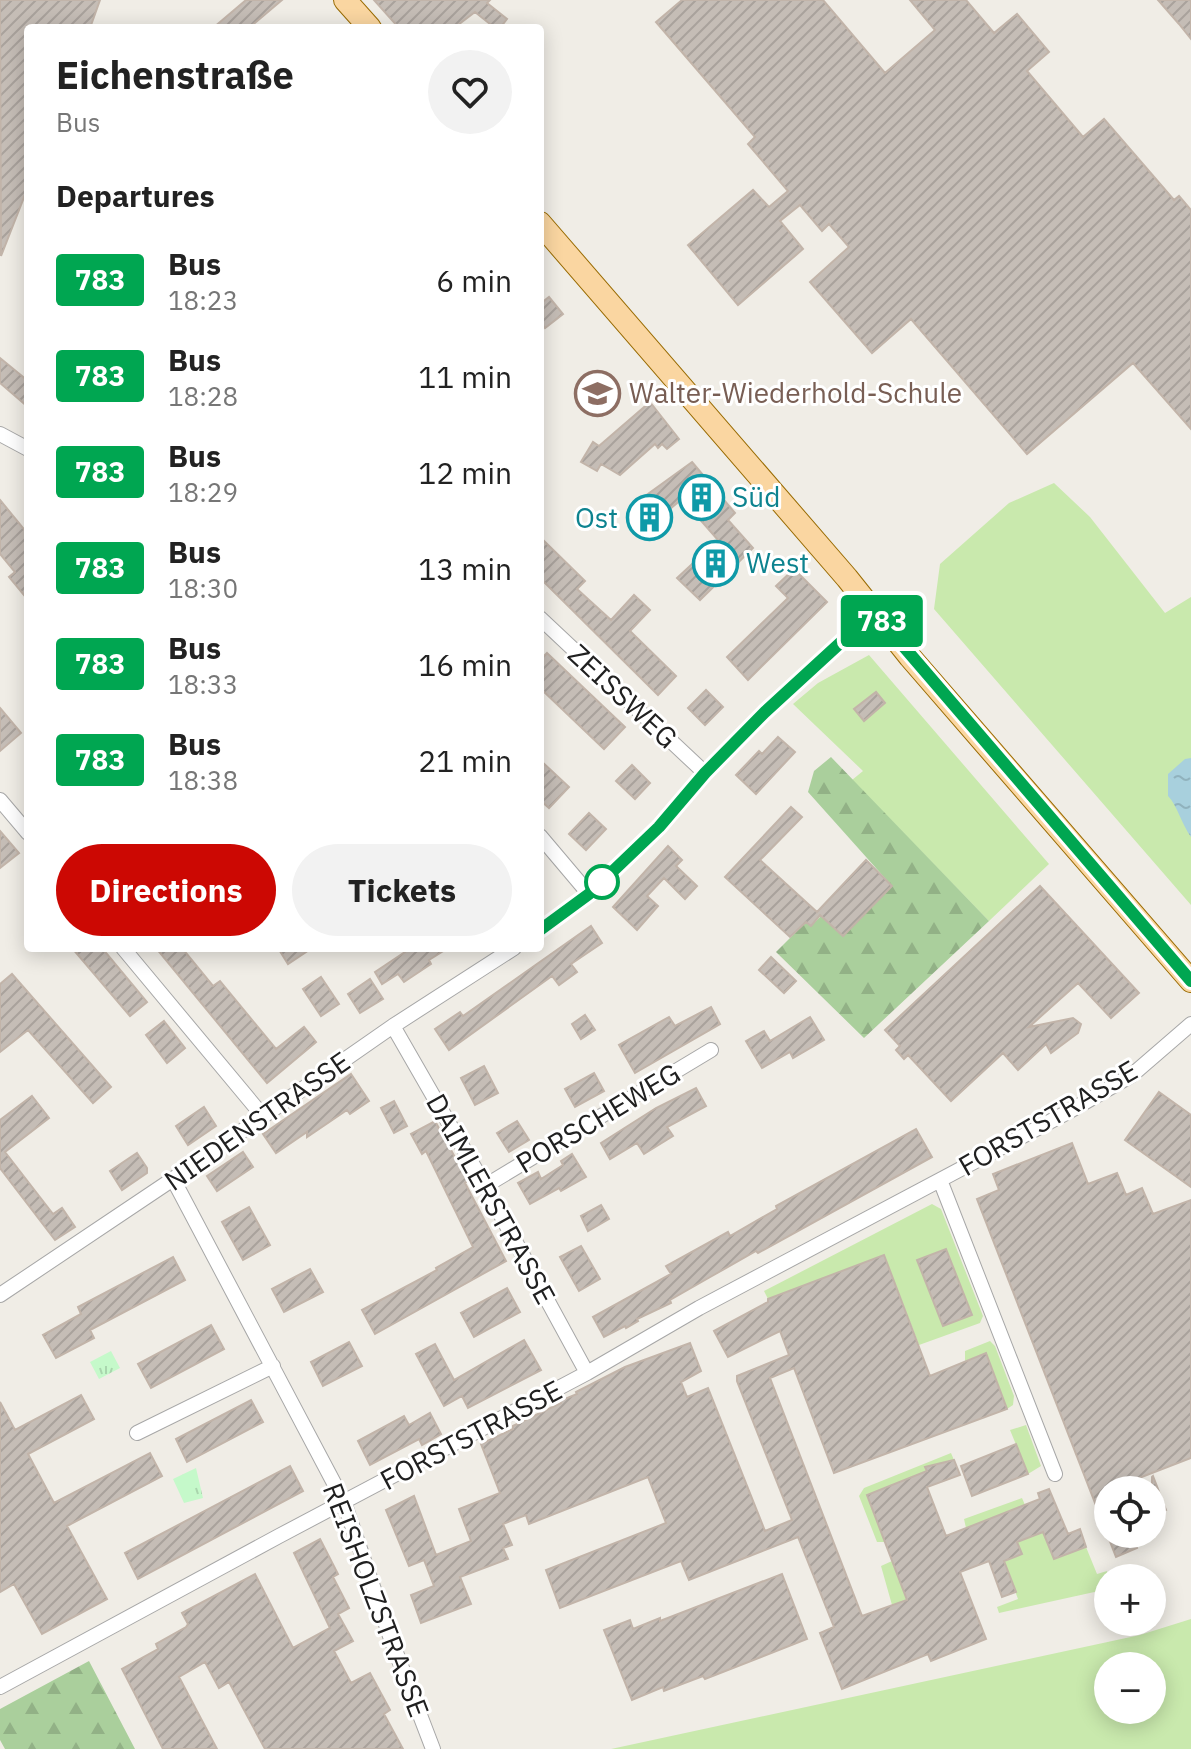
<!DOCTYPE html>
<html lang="en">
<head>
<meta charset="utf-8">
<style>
  body { margin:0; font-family:"IBM Plex Sans",sans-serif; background:#f2f2f2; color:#222; height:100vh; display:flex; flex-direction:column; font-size:30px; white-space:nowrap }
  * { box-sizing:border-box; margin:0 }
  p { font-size:26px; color:#767676 }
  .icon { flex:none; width:44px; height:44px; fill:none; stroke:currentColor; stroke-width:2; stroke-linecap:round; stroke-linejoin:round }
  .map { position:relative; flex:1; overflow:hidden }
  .sheet { position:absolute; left:24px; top:24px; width:520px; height:928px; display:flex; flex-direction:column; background:#fff; border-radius:8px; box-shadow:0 4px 20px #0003 }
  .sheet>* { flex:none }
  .badge { padding:0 16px; border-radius:6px; font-size:28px; line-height:52px }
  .tools { position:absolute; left:1094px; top:1476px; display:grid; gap:16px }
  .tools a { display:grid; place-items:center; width:72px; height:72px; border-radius:50%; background:#fff; box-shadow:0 4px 20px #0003; font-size:40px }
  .map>.badge { position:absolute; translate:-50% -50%; box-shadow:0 0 0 4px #fff }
  h2 { padding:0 32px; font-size:30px; line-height:72px }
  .round { display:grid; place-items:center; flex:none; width:84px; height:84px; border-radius:42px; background:#f2f2f2 }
  .headline { display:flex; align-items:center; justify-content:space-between; height:136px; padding:0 32px }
  h1 { font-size:38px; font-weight:700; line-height:60px }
  .cta { display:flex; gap:16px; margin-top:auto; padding:16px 32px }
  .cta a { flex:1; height:92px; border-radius:48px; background:#cc0803; color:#fff; font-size:32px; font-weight:700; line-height:92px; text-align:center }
  .cta a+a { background:#f2f2f2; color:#222 }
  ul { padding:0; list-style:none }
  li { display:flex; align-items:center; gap:24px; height:96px; padding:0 32px }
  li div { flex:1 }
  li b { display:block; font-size:30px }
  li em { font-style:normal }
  li .badge { min-width:88px; font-weight:700; text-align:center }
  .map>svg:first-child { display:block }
  .grass { fill:#c9e9ad; fill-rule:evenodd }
  .forest { fill:url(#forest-firs) }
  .park { fill:url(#park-tufts) }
  .water { fill:url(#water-ripples) }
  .building { fill:url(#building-hatch); stroke:#c2b4a9; stroke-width:2 }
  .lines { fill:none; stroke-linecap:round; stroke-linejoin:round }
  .street-casing { stroke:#a7a7a7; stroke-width:16 }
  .primary-casing { stroke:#996b02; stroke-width:24 }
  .street { stroke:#fff; stroke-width:14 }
  .primary { stroke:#fad6a1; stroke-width:22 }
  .line-casing { stroke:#fff; stroke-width:18 }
  .line { stroke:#00a651; stroke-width:12 }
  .stop-dot { fill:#fff; stroke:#00a651; stroke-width:4 }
  .labels { text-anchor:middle; stroke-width:6; stroke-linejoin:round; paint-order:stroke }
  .education-label { font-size:28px; fill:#785e54; stroke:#fff; text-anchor:start }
  .culture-label { font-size:28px; fill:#0d838f; stroke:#fff; text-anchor:start }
  .street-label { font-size:28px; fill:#202020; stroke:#fff }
</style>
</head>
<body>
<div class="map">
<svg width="1191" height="1749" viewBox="0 0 1191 1749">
  <defs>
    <pattern id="forest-firs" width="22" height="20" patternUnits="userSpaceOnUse" patternTransform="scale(2)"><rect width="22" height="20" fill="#aacf9c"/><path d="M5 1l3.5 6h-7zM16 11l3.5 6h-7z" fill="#92b186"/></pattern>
    <pattern id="park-tufts" width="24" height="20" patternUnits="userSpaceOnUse" patternTransform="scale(2)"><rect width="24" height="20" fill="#c5f9ca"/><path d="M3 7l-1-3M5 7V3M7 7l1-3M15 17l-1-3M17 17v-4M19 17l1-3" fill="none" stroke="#a9d5ad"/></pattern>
    <pattern id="water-ripples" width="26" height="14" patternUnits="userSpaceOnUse" patternTransform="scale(2)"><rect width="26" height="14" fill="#a8d0dd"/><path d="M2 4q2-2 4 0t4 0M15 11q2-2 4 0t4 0" fill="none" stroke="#90b2bd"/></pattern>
    <pattern id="building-hatch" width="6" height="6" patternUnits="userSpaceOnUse" patternTransform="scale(2)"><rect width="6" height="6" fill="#c5bdb6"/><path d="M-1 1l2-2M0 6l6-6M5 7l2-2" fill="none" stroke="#a9a29c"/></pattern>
  </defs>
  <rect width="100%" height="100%" fill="#f0ede6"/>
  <path class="grass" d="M1054 483 1090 517 1165 613 1191 597V905L934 609 940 564 1009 503Z
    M869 655 1049 864 989 921 852 780 863 771 793 704 818 683Z
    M932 1204 941 1209 983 1316 980 1323 919 1345 884 1255 768 1299 764 1291Z
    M990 1341 995 1346 1014 1396 1013 1405 1007 1409 986 1353 965 1361V1351Z
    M1026 1425 1041 1466 1028 1474 1010 1430Z
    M951 1453 954 1460 926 1467 930 1480 921 1474 867 1495 885 1542H877L859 1496 864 1488Z
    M1022 1498 1025 1505 966 1528 964 1519Z
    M1048 1530 1047 1542 1054 1559 1086 1547 1097 1574 1107 1571 1108 1589 999 1613 997 1607 1018 1599 1004 1561 1022 1554 1017 1542Z
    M892 1561 907 1600 892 1605 881 1566Z
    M1191 1619V1749H611L1140 1635ZM1152 1666V1710H1108V1666Z"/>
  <path class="forest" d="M831 757 989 921 864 1038 776 952 806 922 811 926 821 916 843 936 892 886 808 792 814 771Z
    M89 1661 135 1749H5L0 1740V1709Z"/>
  <path class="park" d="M111 1351 120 1368 99 1379 90 1362Z
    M196 1468 203 1498 184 1503 173 1479Z"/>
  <path class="water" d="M1191 758V837C1182 825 1177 805 1168 796V774L1185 759Z"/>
  <path class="building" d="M0 0H100L90 28H28V187L1 256Z
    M246 0H282L249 28H213Z
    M374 0H490L487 3 507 19 500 28H495L475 12 454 28H399Z
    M682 0H823L885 73 935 30 910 0H966L994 33 1017 14 1049 52 1027 71 1083 137 1104 119 1174 200 1179 196 1191 210V429L1133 363 1027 454 911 319 872 353 810 282 849 247 829 224 822 231 800 205 780 221 803 249 738 305 688 245 753 190 769 207 788 191 748 144 755 137 656 22Z
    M1158 0H1191V39L1179 24Z
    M549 297 563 314 545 328 540 322V304Z
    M0 358 28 381V407L0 383Z
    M650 402 679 439 667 449 662 444 658 448 655 444 620 475 601 464 597 471 581 462 593 442 599 446Z
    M692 462 735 513 728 520 753 548 700 600 677 578 718 540 682 499 647 528 630 507Z
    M0 500 28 534V600L9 577 15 572 0 554Z
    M540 537 585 581 577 589 611 620 634 595 650 610 630 631 676 676 658 695 540 578Z
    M794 569 827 602 748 680 727 657 788 598 776 586Z
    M547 653 625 727 604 749 540 688V660Z
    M706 690 723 707 705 725 688 708Z
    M876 692 885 703 864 721 854 709Z
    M0 708 21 733 0 751Z
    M778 737 795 752 756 794 736 775 759 751 762 754Z
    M540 760 569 787 549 808 540 800Z
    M632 765 650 783 635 799 616 781Z
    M791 807 802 817 760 860 817 912 866 860 892 886 843 936 820 915 811 926 806 922 790 937 725 877Z
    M589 813 606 829 586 850 569 834Z
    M0 831 19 853 0 868Z
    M668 846 682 860 676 866 697 886 685 899 664 878 647 896 658 906 637 930 613 907Z
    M1040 886 1139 993 1111 1018 1078 983 1029 1027 1073 1018 1081 1024 1078 1033 1051 1053 1046 1044 1018 1070 1003 1053 951 1101 908 1055 904 1059 896 1050 900 1046 885 1030Z
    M591 926 602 943 571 964 577 972 559 985 552 976 449 1050 435 1029 460 1012 463 1016Z
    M72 948H102L147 1002 130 1016Z
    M156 948H182L213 986 220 981 276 1049 304 1027 316 1042 267 1083Z
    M278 948H312L288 964Z
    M411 948H448L429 960 431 964 404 982 398 974 382 984 375 972Z
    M771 957 796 981 784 993 759 970Z
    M12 974 111 1087 93 1103 28 1030 0 1052V984Z
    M321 977 339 1004 321 1016 303 989Z
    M370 979 383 999 360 1013 348 994Z
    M711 1007 720 1024 635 1073 619 1045 669 1017 675 1026Z
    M585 1015 595 1030 581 1039 572 1024Z
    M810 1017 824 1040 793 1058 790 1052 762 1068 746 1041 764 1031 770 1041Z
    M164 1021 185 1048 167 1063 146 1035Z
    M484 1066 498 1093 475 1105 461 1078Z
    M594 1073 604 1091 575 1107 565 1089Z
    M351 1074 369 1101 350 1114 347 1110 307 1137V1132L276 1153 263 1134Z
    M696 1088 706 1106 667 1127 673 1136 644 1154 637 1143 610 1159 601 1143 656 1108Z
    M1159 1092 1191 1115V1187L1125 1140Z
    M32 1096 49 1118 5 1152 53 1214 62 1208 75 1227 55 1240 0 1168V1120Z
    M394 1101 407 1126 394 1133 381 1108Z
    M204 1107 216 1126 188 1145 176 1126Z
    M435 1121 468 1181 465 1183 506 1261 375 1334 362 1310 437 1270 436 1268 473 1247 426 1151 422 1154 411 1134Z
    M517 1121 529 1140 509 1152 497 1133Z
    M916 1129 932 1157 758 1253 756 1251 712 1276 670 1300 671 1303 637 1319 638 1321 626 1328 625 1326 604 1337 593 1317 671 1274 666 1266 728 1232 730 1236 777 1209 776 1206Z
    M1072 1143 1088 1184 1117 1173 1126 1195 1142 1188 1153 1214 1191 1200V1458L1108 1490V1534H1132L1137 1548 1116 1557 977 1199 999 1190 993 1174Z
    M243 1152 253 1167 217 1191 207 1176Z
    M137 1153 147 1168V1173L122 1190 110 1171Z
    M572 1154 586 1177 561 1191 559 1188 530 1204 518 1183 538 1172 541 1179 563 1165 561 1161Z
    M601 1205 609 1219 588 1231 581 1216Z
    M249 1207 270 1245 243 1260 222 1222Z
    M581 1246 600 1279 579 1291 560 1257Z
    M946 1249 972 1315 943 1326 917 1260Z
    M884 1255 930 1376 986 1353 1007 1409 834 1473 794 1368 770 1378 862 1616 907 1600 867 1495 927 1471 925 1467 954 1460 960 1475 927 1487 946 1536 1040 1499 1038 1493 1049 1489 1068 1534 1080 1529 1086 1547 1054 1559 1043 1532 1017 1542 1022 1554 1004 1561 1016 1592 1002 1597 989 1561 960 1572 986 1639 931 1661 928 1654 842 1689 820 1633 834 1627 798 1537 689 1580 681 1561 560 1608 546 1570 666 1523 648 1477 529 1524 526 1515 503 1524 512 1545 503 1548 508 1559 460 1577 471 1604 421 1623 411 1595 434 1586 424 1560 409 1566 386 1510 414 1496 436 1555 471 1541 459 1509 500 1493 481 1444 513 1429V1426L561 1403 560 1401 577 1394 576 1392 625 1367 690 1343 701 1371 681 1382 687 1397 708 1388 765 1531 792 1520 737 1381V1376L789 1355 780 1331 728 1357 714 1331 768 1302V1299Z
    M173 1257 185 1280 90 1330 94 1338 56 1358 43 1335 81 1314 78 1307Z
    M310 1269 323 1292 284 1312 272 1289Z
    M507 1288 520 1312 474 1337 461 1313Z
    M211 1325 224 1349 151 1388 138 1364Z
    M524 1340 541 1370 468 1408 462 1396 444 1406 416 1354 435 1344 454 1380Z
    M349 1342 362 1366 323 1386 311 1362Z
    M81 1395 94 1419 28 1454 54 1503 150 1453 162 1476 67 1526 107 1599 42 1634 14 1584 0 1592V1402L15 1430Z
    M251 1400 263 1422 187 1462 176 1439Z
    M430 1413 441 1434 422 1445 419 1439 370 1465 358 1441 404 1416 409 1425Z
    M1016 1444 1028 1474 972 1496 961 1466Z
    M290 1466 303 1491 138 1579 125 1553Z
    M1153 1476 1166 1510 1152 1515V1477Z
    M320 1539 338 1574 333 1577 349 1608 338 1614 353 1641 334 1651 351 1683 370 1673 390 1710 384 1714 403 1749H265L229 1682 219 1688 205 1662 179 1677 217 1749H163L122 1669 158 1649 156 1644 186 1627 188 1624 182 1613 255 1574 293 1648 330 1628 294 1553Z
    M782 1574 807 1639 705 1679 703 1676 664 1691 663 1687 632 1700 604 1630 630 1620 633 1629 660 1618V1621Z"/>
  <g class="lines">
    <defs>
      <path id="street" d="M0 434 28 449
        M540 618 705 773
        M0 800 28 833
        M540 836 589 894
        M540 930 589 894 659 827 705 773 765 712 874 612
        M123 948 262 1115
        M393 1026 485 1186 587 1373
        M173 1179 344 1502 392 1642 433 1749
        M940 1180 1055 1474
        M485 1186 711 1050
        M0 1295 173 1179 393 1026 514 948
        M137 1433 273 1366
        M0 1687 279 1536 587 1373 699 1308 1068 1112 1132 1075 1191 1024"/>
      <path id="primary" d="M345 0 370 28
        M540 223 847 578 910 657 1191 981"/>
    </defs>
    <use href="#street" class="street-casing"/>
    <use href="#primary" class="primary-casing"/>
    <use href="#street" class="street"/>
    <use href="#primary" class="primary"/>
  </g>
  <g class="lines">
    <defs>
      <path id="line" d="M540 930 589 894 659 827 705 773 765 712 874 612 1191 981"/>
    </defs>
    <use href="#line" class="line-casing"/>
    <use href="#line" class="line"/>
  </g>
  <defs>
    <symbol id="school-ring" viewBox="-11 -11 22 22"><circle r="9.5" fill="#fff" stroke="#8d6e63" stroke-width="1.5"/><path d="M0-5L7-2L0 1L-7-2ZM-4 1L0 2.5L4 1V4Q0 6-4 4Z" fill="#8d6e63"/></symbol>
    <symbol id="building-ring" viewBox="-11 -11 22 22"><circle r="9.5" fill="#fff" stroke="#0f9aa8" stroke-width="1.5"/><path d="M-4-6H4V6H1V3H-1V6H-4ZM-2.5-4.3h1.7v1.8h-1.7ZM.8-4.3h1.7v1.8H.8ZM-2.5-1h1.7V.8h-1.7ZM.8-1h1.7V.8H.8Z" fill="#0f9aa8"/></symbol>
  </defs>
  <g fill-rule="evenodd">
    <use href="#school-ring" x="572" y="368" width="51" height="51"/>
    <use href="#building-ring" x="676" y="472" width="51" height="51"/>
    <use href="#building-ring" x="624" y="492" width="51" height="51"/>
    <use href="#building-ring" x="690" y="538" width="51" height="51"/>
  </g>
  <circle class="stop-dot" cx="602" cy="882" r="16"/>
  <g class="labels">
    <g class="education-label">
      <text x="629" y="403">Walter-Wiederhold-Schule</text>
    </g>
    <g class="culture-label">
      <text x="732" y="507">Süd</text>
      <text x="618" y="528" text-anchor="end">Ost</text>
      <text x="746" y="573">West</text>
    </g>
    <g class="street-label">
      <text transform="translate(623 696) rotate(43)" y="10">ZEISSWEG</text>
      <text transform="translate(598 1118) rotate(-31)" y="10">PORSCHEWEG</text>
      <text transform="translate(1048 1118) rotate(-30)" y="10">FORSTSTRASSE</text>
      <text transform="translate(257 1121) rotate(-35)" y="10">NIEDENSTRASSE</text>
      <text transform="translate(491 1199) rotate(61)" y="10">DAIMLERSTRASSE</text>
      <text transform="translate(471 1435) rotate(-28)" y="10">FORSTSTRASSE</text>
      <text transform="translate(376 1600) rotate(69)" y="10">REISHOLZSTRASSE</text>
    </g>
  </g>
</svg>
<div class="tools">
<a><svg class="icon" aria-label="locate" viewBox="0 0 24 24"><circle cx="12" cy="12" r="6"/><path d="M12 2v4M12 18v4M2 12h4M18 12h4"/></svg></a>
<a>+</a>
<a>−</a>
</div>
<b class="badge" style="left:882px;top:621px;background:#00a651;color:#fff">783</b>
<section class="sheet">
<div class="headline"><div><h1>Eichenstraße</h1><p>Bus</p></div><a class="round"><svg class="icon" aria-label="heart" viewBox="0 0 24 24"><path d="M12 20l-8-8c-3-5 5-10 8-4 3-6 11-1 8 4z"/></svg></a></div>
<h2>Departures</h2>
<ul>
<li><span class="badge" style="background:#00a651;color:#fff">783</span><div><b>Bus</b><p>18:23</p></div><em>6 min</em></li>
<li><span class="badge" style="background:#00a651;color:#fff">783</span><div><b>Bus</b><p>18:28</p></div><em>11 min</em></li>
<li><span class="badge" style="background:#00a651;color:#fff">783</span><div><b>Bus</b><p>18:29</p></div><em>12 min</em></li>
<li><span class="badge" style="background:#00a651;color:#fff">783</span><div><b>Bus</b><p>18:30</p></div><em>13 min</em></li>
<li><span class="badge" style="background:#00a651;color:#fff">783</span><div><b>Bus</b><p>18:33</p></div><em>16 min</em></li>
<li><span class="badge" style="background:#00a651;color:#fff">783</span><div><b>Bus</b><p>18:38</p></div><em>21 min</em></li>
</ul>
<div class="cta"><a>Directions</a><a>Tickets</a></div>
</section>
</div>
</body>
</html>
